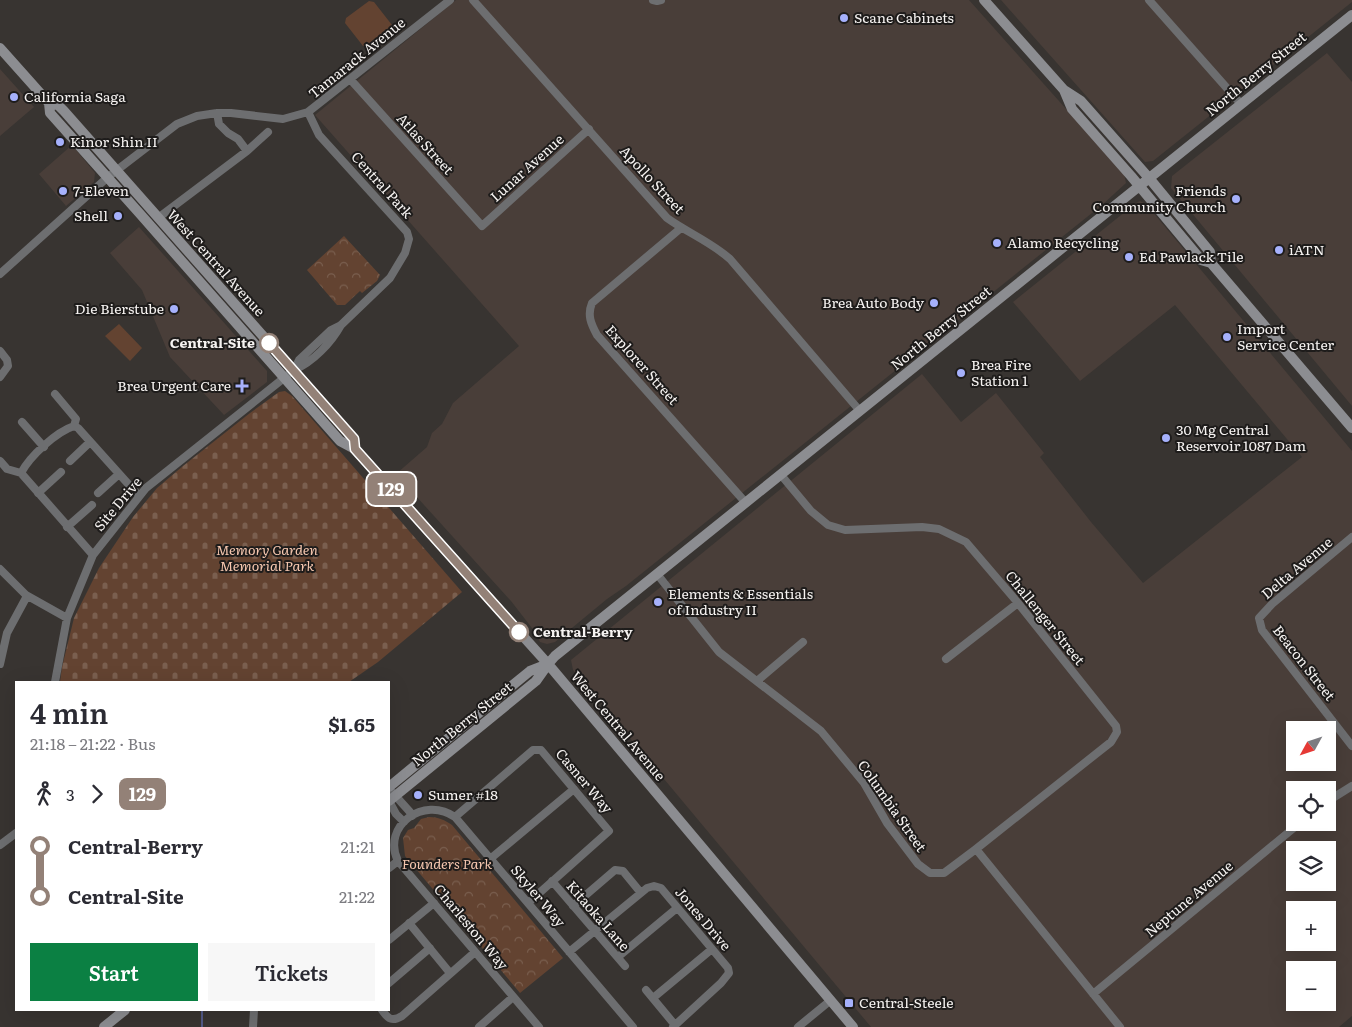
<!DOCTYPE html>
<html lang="en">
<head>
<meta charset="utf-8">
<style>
  body { margin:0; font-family:Literata,serif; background:#f7f7f7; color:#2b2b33; height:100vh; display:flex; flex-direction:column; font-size:19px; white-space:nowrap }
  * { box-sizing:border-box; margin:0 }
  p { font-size:16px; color:#7c7c81 }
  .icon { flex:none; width:28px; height:28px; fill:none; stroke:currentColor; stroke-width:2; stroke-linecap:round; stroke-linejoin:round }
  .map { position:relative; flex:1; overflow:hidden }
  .side { position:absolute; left:15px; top:681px; width:375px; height:330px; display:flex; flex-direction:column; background:#fff; border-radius:0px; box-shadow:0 5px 20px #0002 }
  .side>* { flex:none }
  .badge { padding:0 10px; border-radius:8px; font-size:18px; line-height:32px }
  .needle { width:32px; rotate:230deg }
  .fabs { position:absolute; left:1286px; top:721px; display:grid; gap:10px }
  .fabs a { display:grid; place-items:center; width:50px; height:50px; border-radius:0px; background:#fff; box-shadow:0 5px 20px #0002; font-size:25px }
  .map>.badge { position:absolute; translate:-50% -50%; box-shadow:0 0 0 2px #fff }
  .legs { display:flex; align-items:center; gap:8px; height:55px; padding:0 15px; font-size:16px }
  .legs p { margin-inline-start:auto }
  .headline { display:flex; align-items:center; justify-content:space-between; height:85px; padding:0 15px }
  h1 { font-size:28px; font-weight:600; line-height:38px }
  .action { display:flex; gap:10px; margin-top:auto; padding:10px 15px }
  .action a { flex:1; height:58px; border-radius:0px; background:#0b8043; color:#fff; font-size:20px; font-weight:600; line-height:58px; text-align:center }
  .action a+a { background:#f7f7f7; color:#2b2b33 }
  ul { padding:0 15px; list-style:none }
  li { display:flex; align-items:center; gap:18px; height:50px; font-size:19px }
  li i { display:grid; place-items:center; width:8px; height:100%; margin:0 6px; background:currentColor }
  li i::after { content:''; width:12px; height:12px; margin:-6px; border:4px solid; border-radius:50%; background:#fff }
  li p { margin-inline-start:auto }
  li:first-child i { background:linear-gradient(#0000 50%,currentColor 0) }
  li:last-child i { background:linear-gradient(currentColor 50%,#0000 0) }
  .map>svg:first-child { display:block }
  .built { fill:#493e39; fill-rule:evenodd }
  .green { fill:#634331 }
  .forest { fill:url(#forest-crowns) }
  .cemetery { fill:url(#cemetery-stones) }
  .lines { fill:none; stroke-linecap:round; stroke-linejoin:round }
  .stream { stroke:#525987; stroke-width:2 }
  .street { stroke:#6d6e70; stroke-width:8 }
  .secondary { stroke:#8c8d91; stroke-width:10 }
  .line-1-casing { stroke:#fff; stroke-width:11 }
  .line-1 { stroke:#938177; stroke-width:8 }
  .poi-dot { fill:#a6b1fc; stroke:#1e1c1b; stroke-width:2 }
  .stop-1-dot { fill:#fff; stroke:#938177; stroke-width:2.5 }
  .labels { text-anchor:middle; stroke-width:4; stroke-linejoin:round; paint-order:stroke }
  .poi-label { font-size:14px; fill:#f6f3f1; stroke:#1e1c1b; text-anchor:start }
  .street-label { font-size:14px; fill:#f6f3f1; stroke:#1e1c1b }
  .stop-label { font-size:14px; font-weight:bold; fill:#f6f3f1; stroke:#1e1c1b; text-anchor:end }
  .park-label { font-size:14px; font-style:italic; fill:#f6c7af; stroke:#1e1c1b }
</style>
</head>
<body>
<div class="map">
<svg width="1352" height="1027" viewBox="0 0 1352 1027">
  <defs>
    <pattern id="forest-crowns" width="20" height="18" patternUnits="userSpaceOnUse" patternTransform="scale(1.25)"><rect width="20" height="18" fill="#634331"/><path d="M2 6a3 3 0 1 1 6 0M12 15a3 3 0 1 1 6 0" fill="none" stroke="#7a5f4f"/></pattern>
    <pattern id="cemetery-stones" width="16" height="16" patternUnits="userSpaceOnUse" patternTransform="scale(1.25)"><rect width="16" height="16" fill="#634331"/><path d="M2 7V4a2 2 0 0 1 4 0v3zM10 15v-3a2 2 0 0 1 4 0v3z" fill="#7a5f4f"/></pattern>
  </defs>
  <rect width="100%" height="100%" fill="#383431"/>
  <path class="built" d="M456 0H969L1124 174 1126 183 1102 205 626 586 607 599 555 642 547 644 540 642 535 632 511 601 396 474 427 447 432 433 442 424 453 403 519 346 315 115Z
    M1001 0H1352V2L1153 161 1145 162Z
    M1327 53 1352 82V406L1171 188 1172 176Z
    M0 69 34 107 0 136Z
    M72 145 95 173 94 182 66 206 39 174Z
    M1140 201 1146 204 1352 451V1016L1339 1027H871L573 670 571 660 922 374 961 422 996 393 1044 453 1040 457 1091 522 1143 583 1302 457 1175 305 1080 381 1013 302 1136 203ZM1295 730H1328V762H1295ZM1295 790H1328V822H1295ZM1295 850H1328V882H1295ZM1295 910H1328V942H1295ZM1295 970H1328V1002H1295Z
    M139 227 267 371V382L224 415 170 357 142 290 110 253Z"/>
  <path class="green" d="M369 1 374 2 392 25 390 28 367 46H363L345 23 346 18Z
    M119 324 142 348 130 361 105 336Z"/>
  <path class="forest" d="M344 236 380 275 377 281 362 293 360 291 345 305H337L307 270Z
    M429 817C438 817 445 820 452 825L563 958 520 993 405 856 403 838 408 830 414 828 421 819Z"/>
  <path class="cemetery" d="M285 391 292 396 462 592 378 662 349 682H60L62 667 74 618 99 568 133 517 157 488 183 466 250 413 279 392Z"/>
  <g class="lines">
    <path class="stream" d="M202 1027V1010"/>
    <path class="street" d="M473 0 667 218C688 233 711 242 730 259L860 411
      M653 0 657 1 661 0
      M1149 0 1241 104
      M350 79 482 226 589 129
      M247 151 268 132
      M158 218 247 151 238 139 228 133 219 124 217 113
      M681 228 592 303C587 315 591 324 597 335L746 503
      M0 274 108 177 177 124 197 116 217 113H231L283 119 308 112 450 0
      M0 351 7 360 8 366 0 377
      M294 370 299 360 331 330 341 325 390 278 405 253 409 239 407 232 319 135 308 112
      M55 394 76 419 74 426
      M22 422 44 447
      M0 461 7 469 21 473
      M70 461 90 442
      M781 475 811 511 828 525 845 530 922 527 939 529 966 542 1018 603 1116 726 1117 732 1111 742 976 849
      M38 493 61 472
      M98 493 119 474
      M67 527 92 505
      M1352 537 1272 604 1259 618 1262 630 1352 746
      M93 555 21 473C30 456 56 432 74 426L78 428 139 496
      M0 569 26 595 67 618
      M657 574 719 652 821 731 864 783 887 823 918 864 930 873H944L976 849 1120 1027
      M946 659 1018 603
      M0 664 7 633 27 596
      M757 681 803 642
      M55 682 67 618 93 555 146 488 294 370C313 362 331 343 341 325
      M392 792 410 812 412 816
      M389 801 396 814 404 822
      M1328 801 1352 786
      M455 817 533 750H541L609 831 528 903
      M0 845 16 833
      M490 859 574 789
      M389 868 398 861
      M552 881 625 966
      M573 906 615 870 623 871 641 893
      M409 923 450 973
      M389 940 434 903
      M569 952 647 888 654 886 661 888 728 968 729 973 721 983 673 1027
      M618 957 677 908
      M389 983 430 948
      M646 990 675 1025
      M1093 994 1301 822
      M653 998 712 949
      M382 1010C388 1019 392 1022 402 1016L475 952
      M253 1027 254 1010
      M479 1027 513 997
      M539 1027 398 861C381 826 424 795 455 817L633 1027
      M798 1027 831 1000"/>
    <path class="secondary" d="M984 0 1064 90 1081 101 1149 178 1210 252 1211 263
      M0 48 49 103 50 113 141 215 340 441 355 449 548 664 853 1027
      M1064 90 1072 109 1131 176 1201 260 1211 263 1352 428
      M49 103 58 105 64 111 354 439 355 449
      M389 787 530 671 548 664
      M389 801 536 681 548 664 555 656 1352 15
      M104 1027 125 1010"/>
  </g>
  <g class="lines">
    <defs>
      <path id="line-1" d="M269 343 354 439 355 449 519 632"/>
    </defs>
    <use href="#line-1" class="line-1-casing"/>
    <use href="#line-1" class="line-1"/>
  </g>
  <g class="poi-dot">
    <circle cx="844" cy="18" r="5"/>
    <circle cx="14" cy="97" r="5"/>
    <circle cx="60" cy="142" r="5"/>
    <circle cx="63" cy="191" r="5"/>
    <circle cx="1236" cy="199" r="5"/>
    <circle cx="118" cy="216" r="5"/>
    <circle cx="997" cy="243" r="5"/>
    <circle cx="1279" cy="250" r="5"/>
    <circle cx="1129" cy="257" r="5"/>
    <circle cx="934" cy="303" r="5"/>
    <circle cx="174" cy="309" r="5"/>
    <circle cx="1227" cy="337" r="5"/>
    <circle cx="961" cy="373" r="5"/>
    <path d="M239.5 378.5h5v5h5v5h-5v5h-5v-5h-5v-5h5z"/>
    <circle cx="1166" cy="438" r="5"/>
    <circle cx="658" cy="602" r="5"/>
    <circle cx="418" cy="795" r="5"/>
    <rect x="844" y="998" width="10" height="10" rx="2.5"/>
  </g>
  <g class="stop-1-dot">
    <circle cx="269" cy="343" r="9"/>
    <circle cx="519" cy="632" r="9"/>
  </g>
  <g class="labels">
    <g class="poi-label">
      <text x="854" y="23">Scane Cabinets</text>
      <text x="24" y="102">California Saga</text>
      <text x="70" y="147">Kinor Shin II</text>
      <text x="73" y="196">7-Eleven</text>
      <text x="1226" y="196" text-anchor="end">Friends<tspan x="1226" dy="16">Community Church</tspan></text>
      <text x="108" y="221" text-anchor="end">Shell</text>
      <text x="1007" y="248">Alamo Recycling</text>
      <text x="1289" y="255">iATN</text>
      <text x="1139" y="262">Ed Pawlack Tile</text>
      <text x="924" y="308" text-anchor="end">Brea Auto Body</text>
      <text x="164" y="314" text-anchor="end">Die Bierstube</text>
      <text x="1237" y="334">Import<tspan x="1237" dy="16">Service Center</tspan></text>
      <text x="971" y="370">Brea Fire<tspan x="971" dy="16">Station 1</tspan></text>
      <text x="231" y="391" text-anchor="end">Brea Urgent Care</text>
      <text x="1176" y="435">30 Mg Central<tspan x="1176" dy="16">Reservoir 1087 Dam</tspan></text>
      <text x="668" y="599">Elements &amp; Essentials<tspan x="668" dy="16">of Industry II</tspan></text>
      <text x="428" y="800">Sumer #18</text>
      <text x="859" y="1008">Central-Steele</text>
    </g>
    <g class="street-label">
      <text transform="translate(357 58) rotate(-39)" y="5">Tamarack Avenue</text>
      <text transform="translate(1256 74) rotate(-39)" y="5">North Berry Street</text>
      <text transform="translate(425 144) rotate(48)" y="5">Atlas Street</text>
      <text transform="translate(527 168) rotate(-42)" y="5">Lunar Avenue</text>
      <text transform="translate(652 180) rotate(47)" y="5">Apollo Street</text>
      <text transform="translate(382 185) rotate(48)" y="5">Central Park</text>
      <text transform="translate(216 263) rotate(48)" y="5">West Central Avenue</text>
      <text transform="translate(941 328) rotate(-39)" y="5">North Berry Street</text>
      <text transform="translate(642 365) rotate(48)" y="5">Explorer Street</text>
      <text transform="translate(118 504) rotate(-50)" y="5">Site Drive</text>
      <text transform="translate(1297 568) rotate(-40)" y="5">Delta Avenue</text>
      <text transform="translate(1045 618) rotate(51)" y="5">Challenger Street</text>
      <text transform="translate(1304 663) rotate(52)" y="5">Beacon Street</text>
      <text transform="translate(462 724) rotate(-39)" y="5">North Berry Street</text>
      <text transform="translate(618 726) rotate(50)" y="5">West Central Avenue</text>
      <text transform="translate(584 781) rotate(50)" y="5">Casner Way</text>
      <text transform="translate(892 806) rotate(55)" y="5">Columbia Street</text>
      <text transform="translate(538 896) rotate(50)" y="5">Skyler Way</text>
      <text transform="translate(1189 899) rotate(-40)" y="5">Neptune Avenue</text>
      <text transform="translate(598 916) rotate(49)" y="5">Kitaoka Lane</text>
      <text transform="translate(703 919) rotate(50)" y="5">Jones Drive</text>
      <text transform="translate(471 927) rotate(50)" y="5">Charleston Way</text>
    </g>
    <g class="stop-label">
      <text x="255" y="348">Central-Site</text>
      <text x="533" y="637" text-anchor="start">Central-Berry</text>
    </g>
    <g class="park-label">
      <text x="267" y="555">Memory Garden<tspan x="267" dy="16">Memorial Park</tspan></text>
      <text x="447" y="869">Founders Park</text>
    </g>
  </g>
</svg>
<div class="fabs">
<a><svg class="needle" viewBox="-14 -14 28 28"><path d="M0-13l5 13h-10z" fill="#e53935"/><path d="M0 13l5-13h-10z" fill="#7c7c81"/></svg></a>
<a><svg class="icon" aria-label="locate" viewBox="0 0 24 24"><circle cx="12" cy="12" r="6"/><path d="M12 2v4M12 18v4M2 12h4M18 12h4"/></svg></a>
<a><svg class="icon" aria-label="layers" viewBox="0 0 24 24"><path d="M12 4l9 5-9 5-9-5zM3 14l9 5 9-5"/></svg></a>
<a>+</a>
<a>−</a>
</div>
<b class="badge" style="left:391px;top:489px;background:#938177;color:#fff">129</b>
<section class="side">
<div class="headline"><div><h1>4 min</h1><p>21:18 – 21:22 · Bus</p></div><b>$1.65</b></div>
<div class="legs"><svg class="icon" aria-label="walk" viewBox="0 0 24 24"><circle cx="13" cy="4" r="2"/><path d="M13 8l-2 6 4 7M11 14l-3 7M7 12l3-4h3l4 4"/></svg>3<svg class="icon" aria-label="forward" viewBox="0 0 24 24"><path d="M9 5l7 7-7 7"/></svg><b class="badge" style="background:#938177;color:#fff">129</b></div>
<ul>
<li><i style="color:#938177"></i><b>Central-Berry</b><p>21:21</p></li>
<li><i style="color:#938177"></i><b>Central-Site</b><p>21:22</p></li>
</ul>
<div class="action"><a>Start</a><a>Tickets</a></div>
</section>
</div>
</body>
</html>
